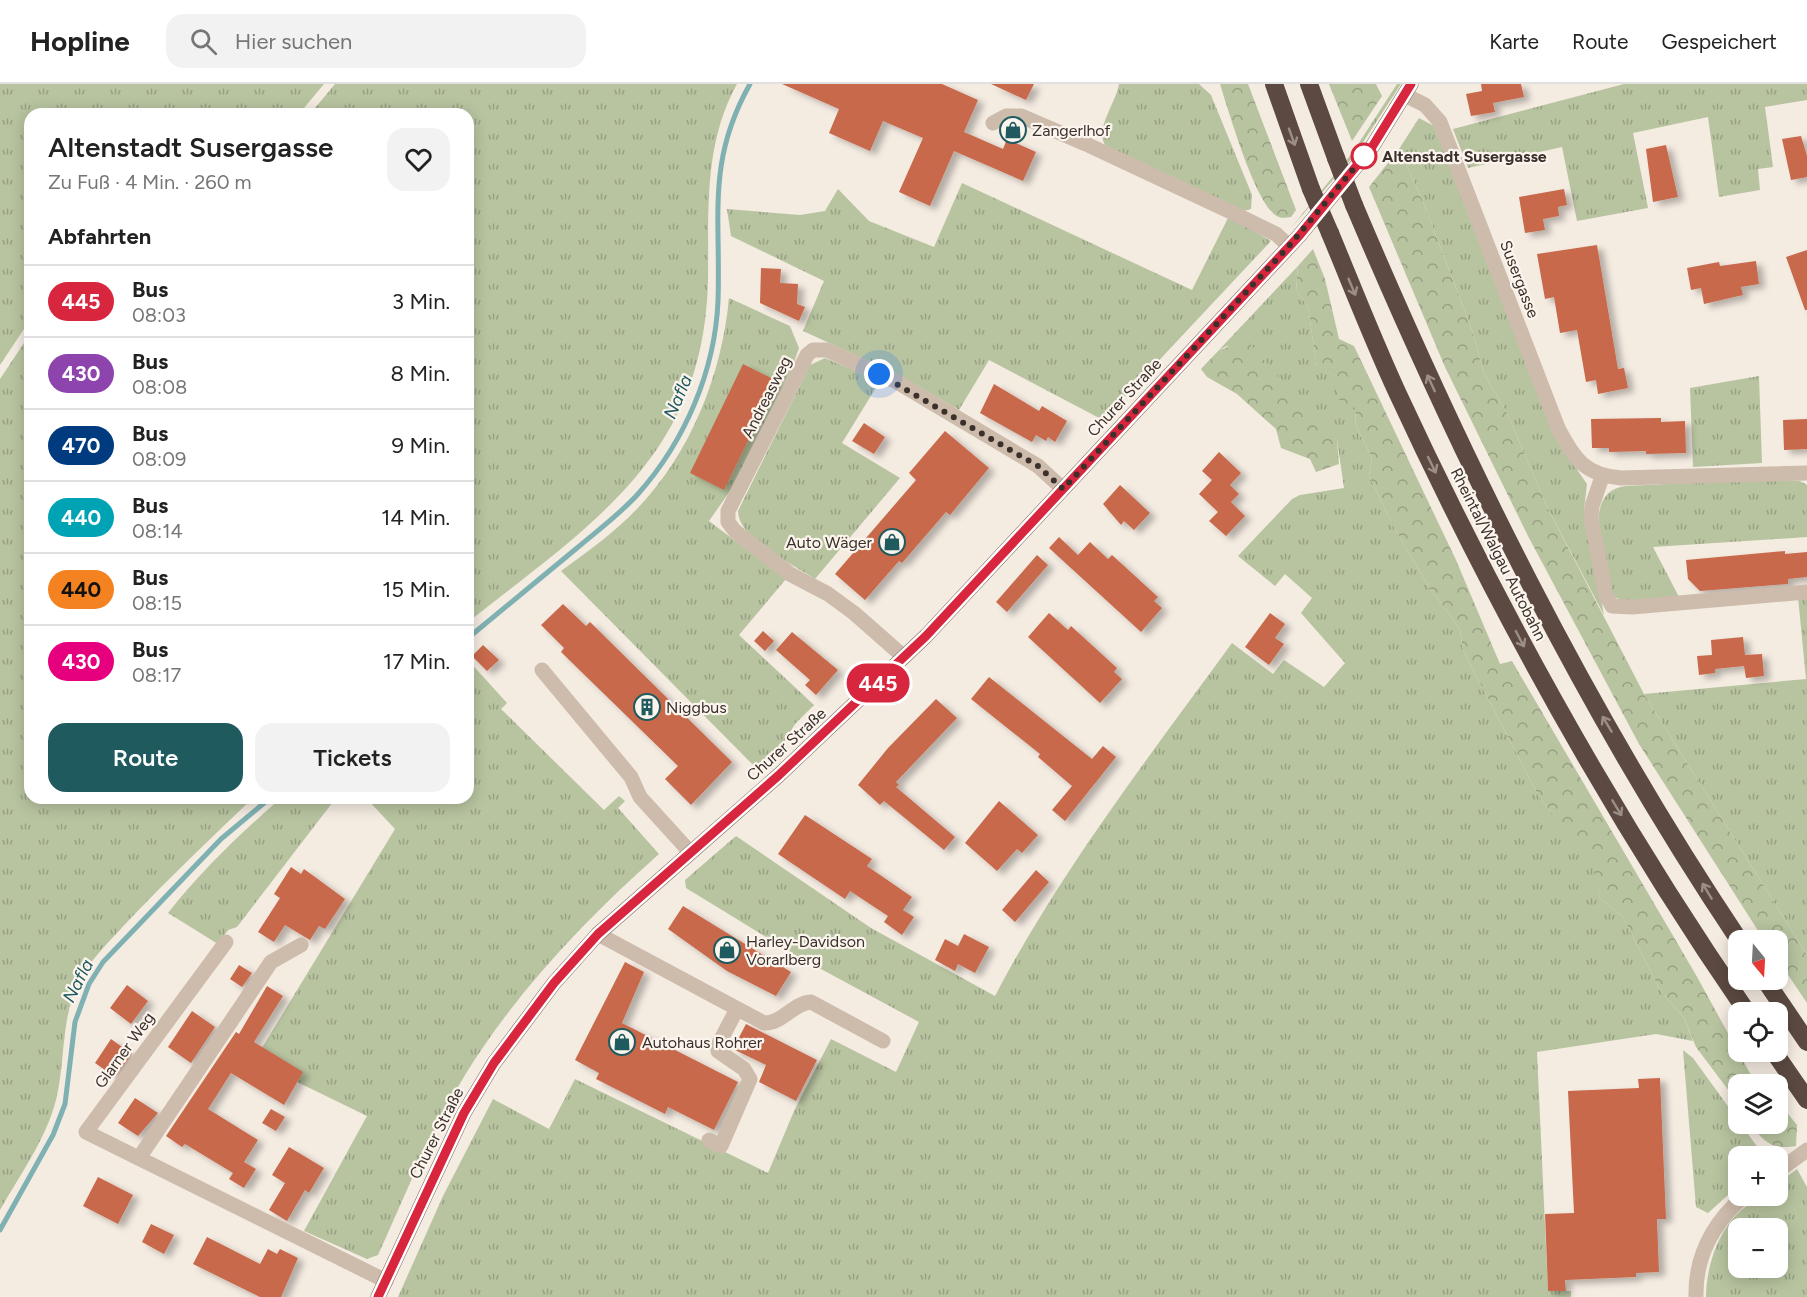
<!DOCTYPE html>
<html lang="de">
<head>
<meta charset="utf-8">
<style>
  body { margin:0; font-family:Figtree,sans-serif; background:#f2f2f2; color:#222; height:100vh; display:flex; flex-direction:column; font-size:22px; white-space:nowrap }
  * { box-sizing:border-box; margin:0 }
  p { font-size:20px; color:#767676 }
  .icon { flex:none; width:33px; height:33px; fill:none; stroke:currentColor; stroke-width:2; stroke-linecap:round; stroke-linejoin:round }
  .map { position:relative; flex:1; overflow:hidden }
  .details { position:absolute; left:24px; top:24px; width:450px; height:696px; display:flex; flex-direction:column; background:#fff; border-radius:18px; box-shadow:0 3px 15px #0003 }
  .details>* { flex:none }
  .badge { padding:0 12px; border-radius:20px; font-size:21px; line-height:39px }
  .needle { width:39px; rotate:162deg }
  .tools { position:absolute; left:1728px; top:846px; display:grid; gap:12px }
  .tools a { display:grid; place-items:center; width:60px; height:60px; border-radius:12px; background:#fff; box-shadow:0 3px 15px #0003; font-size:30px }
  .you { position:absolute; width:30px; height:30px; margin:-15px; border:4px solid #fff; border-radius:50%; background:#1a73e8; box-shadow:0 0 0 9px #1a73e833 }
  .map>.badge { position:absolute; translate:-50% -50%; box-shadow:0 0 0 3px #fff }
  h2 { padding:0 24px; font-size:22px; line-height:54px }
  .round { display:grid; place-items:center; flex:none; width:63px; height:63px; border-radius:18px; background:#f2f2f2 }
  .headline { display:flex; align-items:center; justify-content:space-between; height:102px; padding:0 24px }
  h1 { font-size:28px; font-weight:600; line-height:45px }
  .primary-button { display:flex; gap:12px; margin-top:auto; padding:12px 24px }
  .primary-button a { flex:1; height:69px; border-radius:18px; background:#1f5a5e; color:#fff; font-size:24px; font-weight:600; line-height:69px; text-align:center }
  .primary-button a+a { background:#f2f2f2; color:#222 }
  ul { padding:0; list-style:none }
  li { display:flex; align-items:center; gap:18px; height:72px; padding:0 24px; border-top:2px solid #e0e0e0 }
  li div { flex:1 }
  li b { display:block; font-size:22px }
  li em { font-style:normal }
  li .badge { min-width:66px; font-weight:700; text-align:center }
  header { display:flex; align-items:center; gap:36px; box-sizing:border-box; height:84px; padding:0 30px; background:#fff; border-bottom:2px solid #e0e0e0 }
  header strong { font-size:28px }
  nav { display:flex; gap:33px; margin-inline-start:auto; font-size:21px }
  .search { width:420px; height:54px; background:#f2f2f2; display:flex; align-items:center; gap:15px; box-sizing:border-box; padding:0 21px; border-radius:18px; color:#767676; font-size:22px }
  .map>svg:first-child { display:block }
  .grass { fill:url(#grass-tufts); fill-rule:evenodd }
  .forest { fill:url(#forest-crowns) }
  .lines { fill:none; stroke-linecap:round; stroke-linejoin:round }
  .stream { stroke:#7fb0b2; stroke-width:5 }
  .building { fill:#c8694b; filter:url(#shadow) }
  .minor { stroke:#cdbbac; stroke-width:15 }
  .major { stroke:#7d675c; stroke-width:15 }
  .highway { stroke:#5c4a42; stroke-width:18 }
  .highway-bridge { stroke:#5c4a42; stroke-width:18 }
  .oneway { stroke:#9c8e87 }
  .line-casing { stroke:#fff; stroke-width:14 }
  .line { stroke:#d7263d; stroke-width:9 }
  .walk { stroke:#3b302b; stroke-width:6; stroke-dasharray:0 10.8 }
  .stop-dot { fill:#fff; stroke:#d7263d; stroke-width:3 }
  .labels { text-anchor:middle; stroke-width:4.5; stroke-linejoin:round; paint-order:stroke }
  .poi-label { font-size:16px; fill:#3b302b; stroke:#fbf5ee; text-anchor:start }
  .stop-label { font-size:16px; font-weight:bold; fill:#3b302b; stroke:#fbf5ee; text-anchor:start }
  .street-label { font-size:16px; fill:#3b302b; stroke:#fbf5ee }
  .water-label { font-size:18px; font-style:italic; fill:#1f5a5e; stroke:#fbf5ee }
</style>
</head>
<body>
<header>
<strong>Hopline</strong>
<div class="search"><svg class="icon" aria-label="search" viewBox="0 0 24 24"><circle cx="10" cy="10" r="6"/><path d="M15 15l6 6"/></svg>Hier suchen</div>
<nav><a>Karte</a><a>Route</a><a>Gespeichert</a></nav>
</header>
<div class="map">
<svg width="1807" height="1213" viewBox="0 0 1807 1213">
  <defs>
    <pattern id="grass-tufts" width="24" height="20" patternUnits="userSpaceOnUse" patternTransform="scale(1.5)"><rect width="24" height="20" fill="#b8c4a0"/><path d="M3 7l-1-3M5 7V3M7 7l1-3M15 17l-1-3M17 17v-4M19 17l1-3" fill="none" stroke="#97a083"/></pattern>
    <pattern id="forest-crowns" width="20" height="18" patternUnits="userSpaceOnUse" patternTransform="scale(1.5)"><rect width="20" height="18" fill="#b8c4a0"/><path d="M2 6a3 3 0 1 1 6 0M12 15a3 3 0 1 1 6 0" fill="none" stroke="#97a083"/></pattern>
    <filter id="shadow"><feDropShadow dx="6" dy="4" stdDeviation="3" flood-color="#0004"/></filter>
  </defs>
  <rect width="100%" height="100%" fill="#f4ebe1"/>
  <path class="grass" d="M0 0H324L299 30H30V236L0 281Z
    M335 0H737C703 61 709 129 708 196 704 372 593 439 468 538V30H310Z
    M1119 0H1199L1211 11 1252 111 1251 125 1244 127 1105 61C1095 44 1116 19 1119 0Z
    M1397 0H1401L1354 72 1290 145 1353 68Z
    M1624 0H1807V16L1765 23 1773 83 1758 85 1760 106 1719 113 1708 33 1633 49 1648 124 1577 137 1562 63 1468 84 1453 45Z
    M1419 34 1434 42 1554 352 1587 400 1584 426 1604 531 1547 423 1507 329 1484 290 1472 246 1422 115 1399 65Z
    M962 99 1192 206 1229 132 1271 157 1103 336 989 276 959 326 899 291 803 247 824 197 731 152 727 125 800 131 825 127 838 105 869 137 934 163Z
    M1298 182 1296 206 1308 223 1317 283 1339 293 1355 324 1356 342 1372 374 1369 392 1397 449 1429 503 1460 545 1463 566 1538 711 1594 784 1600 814 1623 833 1660 906 1684 934 1693 957 1656 950 1537 968 1548 1207H1571V1213H398L443 1112 493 1015 549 1045 575 995 768 1089 794 1027 831 955 896 988 919 938 797 872 686 804 685 796 736 752 871 844 995 912C1061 786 1149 673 1232 559L1273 590 1284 576 1324 603 1345 579 1301 529 1312 514 1285 490 1275 502 1238 472 1292 415 1300 411 1344 404 1337 356 1227 262 1219 266Z
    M729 214 790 242 799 264 791 287 735 400 709 437 786 495 739 551 814 621 795 640 781 663 758 686 561 487C580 473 600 459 618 443 684 386 721 299 729 214Z
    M30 250V714H253C211 754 169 794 129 836 112 855 92 873 80 896 60 934 66 975 56 1016 46 1055 20 1091 0 1126V295Z
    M825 274 880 297 842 359 900 394 815 495C794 481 738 455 738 427L810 281Z
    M1759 292 1762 379 1693 383 1690 304Z
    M1734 397H1800L1807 401V453L1653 463 1679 513C1660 515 1628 524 1612 511 1606 481 1578 407 1626 402Z
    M1807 512V871L1644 610 1806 595 1798 513Z
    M468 576 507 619 501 625 604 726 619 712 625 717 618 724 659 770C585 836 517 907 465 991 430 1048 405 1112 378 1171L367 1175 304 1147 367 1032 254 977 395 745 366 714H468Z
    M281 714H336L237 843 228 846 218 860 168 829C202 786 240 750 281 714Z
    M1683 966 1693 974 1764 1072H1738V1102L1708 1129 1696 1123Z
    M1797 1085 1807 1103V1213H1706C1706 1172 1730 1112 1778 1112V1099ZM1738 1144H1778V1184H1738Z"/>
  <path class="forest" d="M1220 0H1248L1296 126 1291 133C1285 134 1279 135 1274 130 1253 112 1229 28 1220 0Z
    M1329 0H1376L1382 12 1352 57Z
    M1399 65 1422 115 1472 246 1484 290 1507 329 1547 423 1644 610 1807 871V919L1778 876V856H1764L1639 660 1528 452 1445 283 1369 103Z
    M1313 165 1325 195 1339 255 1354 262 1456 476 1500 580 1512 577 1696 891 1756 1000H1738V1019L1696 963 1684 934 1660 906 1623 833 1600 814 1593 784 1538 711 1463 566 1460 545 1429 503 1397 449 1369 392 1372 374 1356 342 1355 324 1337 315 1339 293 1317 284 1308 223 1296 206 1298 182Z
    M1247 257 1337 356 1339 380 1316 388 1310 375 1281 364 1276 345 1237 310 1207 293 1201 285 1219 266Z
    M1778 1026H1785L1797 1041 1796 1062C1773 1066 1764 1059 1751 1040H1778Z"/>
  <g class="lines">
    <path class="stream" d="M468 554C504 524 541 494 577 464 597 447 620 430 638 410 685 357 715 287 718 217 721 133 706 78 750 0
      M0 1146 53 1051 65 1020 75 938 89 900 103 878 221 755 270 714"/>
  </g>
  <path class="building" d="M782 0H942L978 16 964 48 1003 65 1007 55 1036 68 1023 97 954 67 930 122 899 108 923 54 883 37 870 67 829 49 839 25Z
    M991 0H1034L1026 16Z
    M1481 0H1521L1524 13 1493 19 1495 28 1471 32 1466 10 1482 7Z
    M1801 52 1807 72V93L1791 96 1782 55Z
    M1666 61 1678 113 1653 118 1646 65Z
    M1564 105 1567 121 1558 123 1559 132 1543 135 1545 146 1525 149 1519 113Z
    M1597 161 1618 285 1624 284 1628 304 1598 310 1596 296 1586 298 1577 246 1560 249 1554 213 1545 215 1537 170Z
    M1807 166V226H1805L1786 173Z
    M1756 177 1759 200 1741 203 1743 211 1704 220 1701 204 1691 206 1687 184 1719 178 1720 182Z
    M761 184 781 185 780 199 798 200 797 220 805 223 799 237 760 219Z
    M743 280 777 297 724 406 690 389Z
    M994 300 1039 327 1042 322 1067 337 1055 358 1048 353 1046 357 1036 351 1032 358 980 329Z
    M1661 334V338L1685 337 1686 369 1646 370V367L1609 368V364H1592L1591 335Z
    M1807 335V365L1784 366 1783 336Z
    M864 339 885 353 874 370 852 357Z
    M945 347 989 384 950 431 946 428 902 479 899 477 865 516 835 490 916 396 909 389Z
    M1219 368 1241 389 1230 401 1239 410 1231 418 1245 432 1226 452 1209 437 1218 428 1199 410 1212 396 1202 387Z
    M1120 401 1150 429 1134 446 1124 437 1121 441 1103 420Z
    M1059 453 1078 471 1090 458 1108 475 1112 471 1158 513 1154 517 1162 524 1141 548 1049 464Z
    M1785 467V470L1807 468V493L1788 495V500L1700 507 1688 495 1686 476Z
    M1037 471 1048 481 1007 528 996 518Z
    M563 520 586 542 590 538 732 678 691 721 665 695 678 682 561 568 564 564 541 541Z
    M1049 529 1068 546 1071 542 1117 584 1114 588 1122 595 1100 619 1028 553Z
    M1270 529 1285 540 1275 554 1284 560 1269 581 1245 563Z
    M763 547 774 557 765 567 754 557Z
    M792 548 838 586 816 611 805 601 810 596 776 566Z
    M1743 553 1745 571 1762 570 1764 592 1746 594 1744 582 1715 585V589L1699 591 1697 572 1712 571 1711 556Z
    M483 561 499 576 487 587 472 572Z
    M989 593 1092 675 1103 662 1116 673 1065 737 1052 726 1072 702 1038 673 1040 670 971 615Z
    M936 615 957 634 896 698 899 701 896 703 955 753 944 766 884 717 880 721 858 701 888 664Z
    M999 717 1038 751 1022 769 1017 765 997 787 965 759Z
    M805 731 872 775 867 782 912 813 903 826 914 833 902 851 884 838 888 832 850 807 845 815 778 770Z
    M291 783 301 790 304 785 345 815 325 845 319 842 310 856 285 841 274 858 258 848 280 814 274 810Z
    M1036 786 1049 798 1015 838 1002 826Z
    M683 822 791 888 776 912 727 887 668 845Z
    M964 850 989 863 975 889 958 880 955 887 935 876 945 855 958 862Z
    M625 878 644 888 622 939 738 998 714 1046 668 1023 665 1030 596 995 599 989 575 976Z
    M239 881 252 889 242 903 230 895Z
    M127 901 148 917 131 940 110 924Z
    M267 902 283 912 254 958 303 988 284 1021 231 989 208 1025 258 1056 244 1078 256 1085 244 1104 229 1095 233 1089 185 1060 182 1063 166 1052 236 948 239 950Z
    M192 927 215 943 191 979 168 963Z
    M746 940 817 976 796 1017 759 998 766 981 733 965Z
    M111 955 132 970 115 993 95 979Z
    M1660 994 1666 1135H1657L1659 1188 1636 1189V1193L1565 1196 1566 1207H1548L1545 1130 1574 1129 1568 1007 1639 1004 1638 995Z
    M135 1014 158 1029 138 1052 118 1039Z
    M271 1025 285 1033 276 1047 262 1039Z
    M289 1063 324 1084 309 1109 305 1106 287 1137 269 1126 285 1099 272 1091Z
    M98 1093 133 1111 118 1140 83 1122Z
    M151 1140 174 1151 164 1170 142 1158Z
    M207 1153 260 1180 268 1165 277 1170 280 1165 298 1174 281 1213H260L193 1180Z"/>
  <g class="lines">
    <path class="minor" d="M1405 11 1425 21 1440 38 1558 344C1574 375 1585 391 1621 394L1807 389
      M993 39 1006 32H1021L1086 60 1231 128 1276 150 1289 162
      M1602 393 1592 422 1591 434 1606 512 1612 522 1632 523 1807 508
      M904 573 854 529 828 510 790 490 735 447 728 438V427L807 271 813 266H827L897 298 1038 382 1063 405
      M542 586 631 693 640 713 690 768
      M598 850 764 939C782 940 793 919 811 918L883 957
      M226 858 86 1048 386 1197
      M709 1056 721 1062 750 995 744 985 718 967V961L737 925
      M139 1074 271 878 301 861
      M1778 1087 1807 1066
      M1696 1213C1695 1171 1713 1139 1744 1112"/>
    <path class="major" d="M378 1213 464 1029 494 979 554 899 598 850 779 691 926 552 1299 152 1372 63 1411 0"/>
    <path class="highway" d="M1274 0 1311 105
      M1309 0 1336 74
      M1354 121C1462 376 1585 626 1739 856
      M1330 149C1352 202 1373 256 1397 308 1497 524 1612 732 1747 928
      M1765 896 1807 958
      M1774 968 1807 1016"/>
    <path class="highway-bridge" d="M1336 74 1354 121
      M1311 105 1330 149"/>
  </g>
  <defs><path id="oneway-shaft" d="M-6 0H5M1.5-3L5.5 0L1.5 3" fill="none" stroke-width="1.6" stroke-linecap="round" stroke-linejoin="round" transform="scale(1.5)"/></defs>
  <g class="oneway">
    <use href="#oneway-shaft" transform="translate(1292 53) rotate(70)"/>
    <use href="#oneway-shaft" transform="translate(1352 203) rotate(67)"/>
    <use href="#oneway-shaft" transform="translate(1431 299) rotate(-115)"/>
    <use href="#oneway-shaft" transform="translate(1432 381) rotate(64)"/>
    <use href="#oneway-shaft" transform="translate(1520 555) rotate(62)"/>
    <use href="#oneway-shaft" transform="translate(1607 640) rotate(-121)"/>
    <use href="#oneway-shaft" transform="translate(1617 724) rotate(59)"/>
    <use href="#oneway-shaft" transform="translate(1707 807) rotate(-121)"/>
  </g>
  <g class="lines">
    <defs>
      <path id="line" d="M378 1213 464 1029 494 979 554 899 598 850 779 691 926 552 1299 152 1372 63 1411 0"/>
    </defs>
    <use href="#line" class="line-casing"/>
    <use href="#line" class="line"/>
    <path class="walk" d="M879 290 1038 382 1063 405 1289 162 1372 63 1364 72"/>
  </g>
  <defs>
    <symbol id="shop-ring" viewBox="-11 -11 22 22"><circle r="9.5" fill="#fbf5ee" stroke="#1f5a5e" stroke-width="1.5"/><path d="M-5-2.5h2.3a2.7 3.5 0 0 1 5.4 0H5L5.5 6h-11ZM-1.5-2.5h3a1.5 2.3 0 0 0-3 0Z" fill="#1f5a5e"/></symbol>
    <symbol id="building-ring" viewBox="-11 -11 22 22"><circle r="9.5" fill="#fbf5ee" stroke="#1f5a5e" stroke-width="1.5"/><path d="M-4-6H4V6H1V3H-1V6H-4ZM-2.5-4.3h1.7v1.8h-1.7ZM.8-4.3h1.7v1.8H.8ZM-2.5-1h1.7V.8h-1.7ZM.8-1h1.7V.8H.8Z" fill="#1f5a5e"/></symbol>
  </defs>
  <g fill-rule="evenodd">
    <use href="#shop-ring" x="998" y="31" width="30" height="30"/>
    <use href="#shop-ring" x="877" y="443" width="30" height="30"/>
    <use href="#building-ring" x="632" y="608" width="30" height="30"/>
    <use href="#shop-ring" x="712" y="851" width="30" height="30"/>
    <use href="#shop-ring" x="607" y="943" width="30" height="30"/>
  </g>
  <circle class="stop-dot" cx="1364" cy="72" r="12"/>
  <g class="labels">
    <g class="poi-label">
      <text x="1032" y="52">Zangerlhof</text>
      <text x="872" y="464" text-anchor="end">Auto Wäger</text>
      <text x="666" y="629">Niggbus</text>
      <text x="746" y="863">Harley-Davidson<tspan x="746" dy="18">Vorarlberg</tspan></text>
      <text x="642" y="964">Autohaus Rohrer</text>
    </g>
    <g class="stop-label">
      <text x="1382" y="78">Altenstadt Susergasse</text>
    </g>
    <g class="street-label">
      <text transform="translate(1520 195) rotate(69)" y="6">Susergasse</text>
      <text transform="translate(766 313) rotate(-63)" y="6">Andreasweg</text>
      <text transform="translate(1124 313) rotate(-47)" y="6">Churer Straße</text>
      <text transform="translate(1499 470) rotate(63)" y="6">Rheintal/Walgau Autobahn</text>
      <text transform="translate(786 660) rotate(-42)" y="6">Churer Straße</text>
      <text transform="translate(124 966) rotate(-54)" y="6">Glarner Weg</text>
      <text transform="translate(436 1049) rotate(-63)" y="6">Churer Straße</text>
    </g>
    <g class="water-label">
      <text transform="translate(678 313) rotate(-67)" y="6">Nafla</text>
      <text transform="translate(78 897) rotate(-63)" y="6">Nafla</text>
    </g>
  </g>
</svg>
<div class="tools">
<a><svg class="needle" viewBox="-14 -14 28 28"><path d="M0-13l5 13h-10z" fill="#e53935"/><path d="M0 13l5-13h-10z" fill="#767676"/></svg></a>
<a><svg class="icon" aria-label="locate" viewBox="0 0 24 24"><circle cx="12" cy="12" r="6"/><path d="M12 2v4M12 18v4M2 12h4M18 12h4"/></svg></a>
<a><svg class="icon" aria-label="layers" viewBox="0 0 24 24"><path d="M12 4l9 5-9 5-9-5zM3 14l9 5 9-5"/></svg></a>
<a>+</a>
<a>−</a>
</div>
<div class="you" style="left:879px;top:290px"></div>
<b class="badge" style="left:878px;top:599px;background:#d7263d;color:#fff">445</b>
<section class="details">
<div class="headline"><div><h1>Altenstadt Susergasse</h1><p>Zu Fuß · 4 Min. · 260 m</p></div><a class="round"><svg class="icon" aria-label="heart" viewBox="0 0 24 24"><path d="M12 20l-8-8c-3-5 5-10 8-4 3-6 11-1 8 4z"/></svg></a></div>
<h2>Abfahrten</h2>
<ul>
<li><span class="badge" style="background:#d7263d;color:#fff">445</span><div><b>Bus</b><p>08:03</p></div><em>3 Min.</em></li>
<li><span class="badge" style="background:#8e44ad;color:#fff">430</span><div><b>Bus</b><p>08:08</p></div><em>8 Min.</em></li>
<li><span class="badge" style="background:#003b80;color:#fff">470</span><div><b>Bus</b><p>08:09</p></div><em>9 Min.</em></li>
<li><span class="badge" style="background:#00a3b4;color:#fff">440</span><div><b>Bus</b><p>08:14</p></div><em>14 Min.</em></li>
<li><span class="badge" style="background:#f58220;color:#111">440</span><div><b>Bus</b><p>08:15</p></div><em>15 Min.</em></li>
<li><span class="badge" style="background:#e6007e;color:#fff">430</span><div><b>Bus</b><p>08:17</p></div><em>17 Min.</em></li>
</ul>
<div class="primary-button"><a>Route</a><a>Tickets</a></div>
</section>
</div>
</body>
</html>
